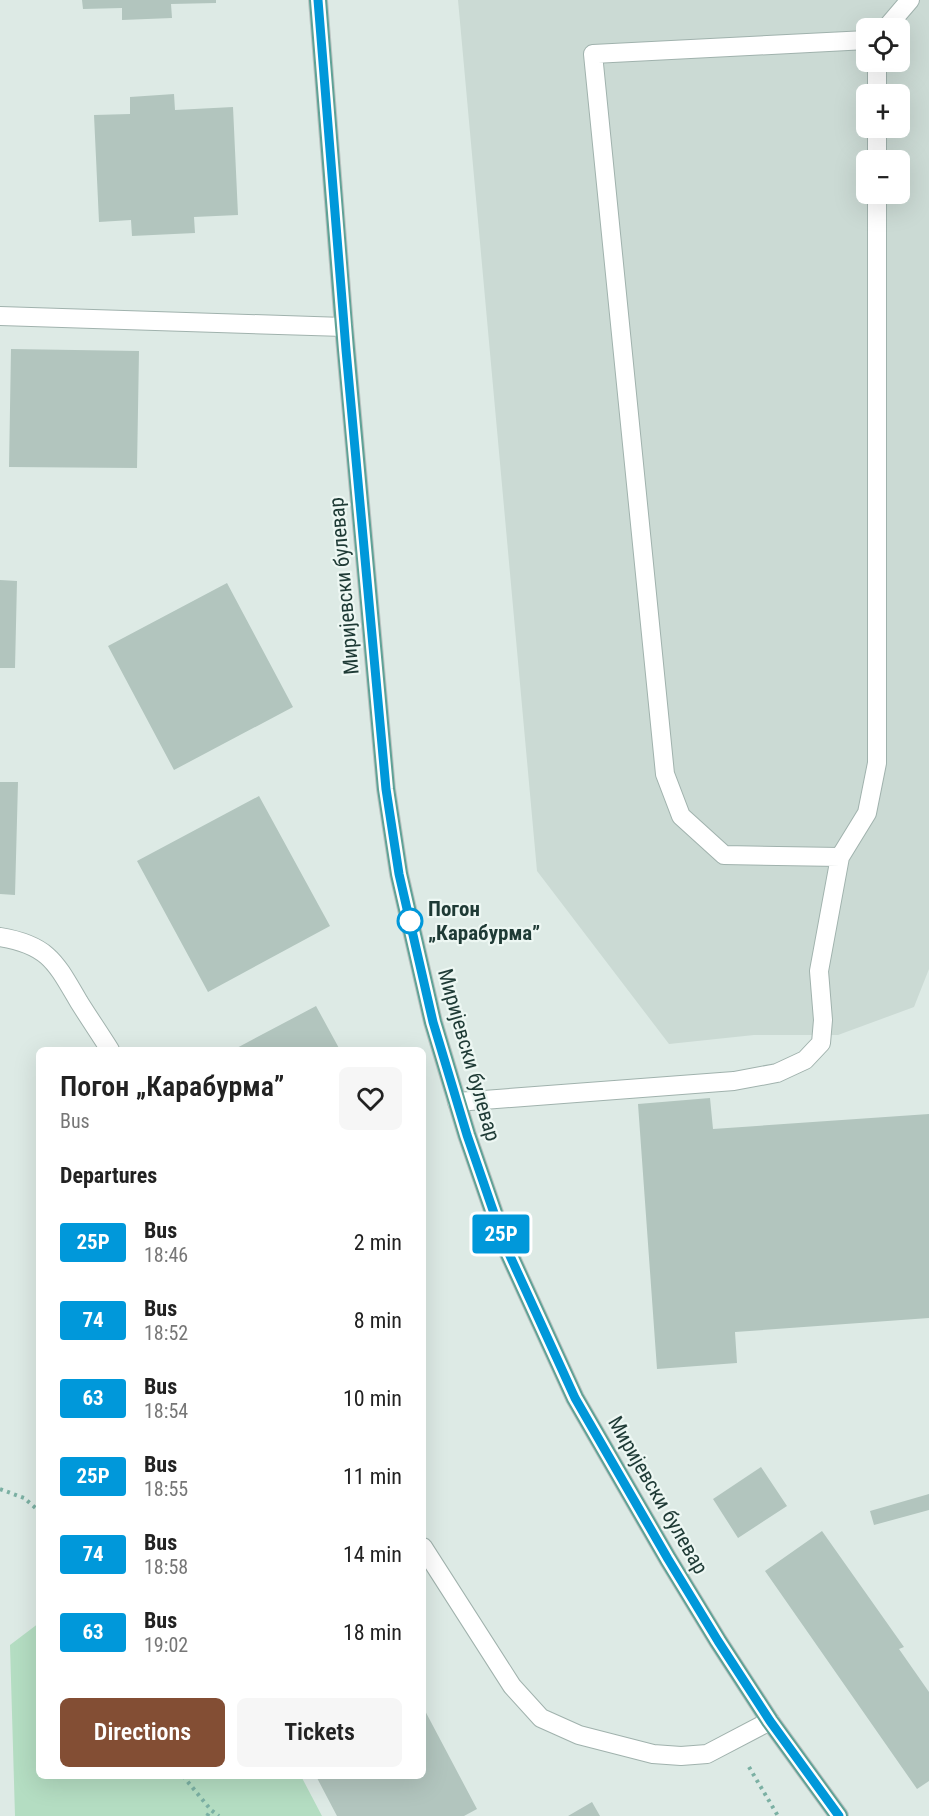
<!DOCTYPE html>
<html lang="en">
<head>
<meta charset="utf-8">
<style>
  body { margin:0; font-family:"Roboto Condensed",sans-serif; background:#f6f6f6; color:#222; height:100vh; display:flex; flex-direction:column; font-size:22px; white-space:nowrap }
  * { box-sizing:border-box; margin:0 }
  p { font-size:20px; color:#767676 }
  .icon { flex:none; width:33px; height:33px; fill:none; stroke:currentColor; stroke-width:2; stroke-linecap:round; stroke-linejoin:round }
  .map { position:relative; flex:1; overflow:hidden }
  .side { position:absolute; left:36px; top:1047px; width:390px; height:732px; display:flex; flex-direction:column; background:#fff; border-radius:9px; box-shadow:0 6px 24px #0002 }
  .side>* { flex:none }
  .badge { padding:0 12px; border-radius:4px; font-size:21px; line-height:39px }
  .tools { position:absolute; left:856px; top:18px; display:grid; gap:12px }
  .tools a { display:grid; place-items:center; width:54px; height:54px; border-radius:9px; background:#fff; box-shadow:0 6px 24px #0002; font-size:30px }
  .map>.badge { position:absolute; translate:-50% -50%; box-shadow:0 0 0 3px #fff }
  h2 { padding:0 24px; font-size:22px; line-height:54px }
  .round { display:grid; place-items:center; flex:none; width:63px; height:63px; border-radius:9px; background:#f6f6f6 }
  .head { display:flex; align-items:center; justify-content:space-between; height:102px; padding:0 24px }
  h1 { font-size:28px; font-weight:600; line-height:45px }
  .action { display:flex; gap:12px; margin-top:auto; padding:12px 24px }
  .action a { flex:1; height:69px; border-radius:9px; background:#834e34; color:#fff; font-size:24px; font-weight:600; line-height:69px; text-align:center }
  .action a+a { background:#f6f6f6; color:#222 }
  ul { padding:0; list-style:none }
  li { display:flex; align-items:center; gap:18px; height:78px; padding:0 24px }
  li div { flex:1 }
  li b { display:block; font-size:22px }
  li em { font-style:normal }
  li .badge { min-width:66px; font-weight:700; text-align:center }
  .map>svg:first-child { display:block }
  .built { fill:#cbdad4; fill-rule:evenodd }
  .green { fill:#b4ddc2 }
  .building { fill:#b2c5be }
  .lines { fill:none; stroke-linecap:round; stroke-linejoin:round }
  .minor-casing { stroke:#a0b2ad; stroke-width:20 }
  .major-casing { stroke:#bcc4c2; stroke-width:20 }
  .path { stroke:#7bb0a3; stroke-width:4; stroke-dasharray:3 4.5; stroke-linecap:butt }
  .minor { stroke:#fff; stroke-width:18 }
  .major { stroke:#5ea296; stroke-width:18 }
  .line-casing { stroke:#fff; stroke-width:14 }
  .line { stroke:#0098da; stroke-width:9 }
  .stop-dot { fill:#fff; stroke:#0098da; stroke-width:3 }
  .labels { text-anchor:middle; stroke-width:4.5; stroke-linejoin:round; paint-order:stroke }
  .street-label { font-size:21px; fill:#1e3a35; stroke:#edf7f3 }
  .stop-label { font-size:21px; font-weight:bold; fill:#1e3a35; stroke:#edf7f3; text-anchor:start }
</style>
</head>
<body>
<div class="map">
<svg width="929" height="1816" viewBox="0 0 929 1816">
  <rect width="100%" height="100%" fill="#ddeae5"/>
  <path class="built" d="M458 0H929V969L914 1007 838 1035H754L669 1044 537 871ZM867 28H900V62H867ZM867 94H900V128H867ZM867 160H900V194H867Z"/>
  <path class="green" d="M39 1623V1776H301L322 1816H15L10 1645Z"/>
  <path class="building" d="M82 0H216V3L171 4 172 18 122 20V8L83 9Z
    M174 94 175 110 233 107 238 215 194 217 195 233 132 236 131 220 99 222 94 115 130 114V97Z
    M11 349 139 351 137 468 9 467Z
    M0 580 17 581 15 668H0Z
    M227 583 293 707 174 770 108 646Z
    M0 782H18L15 895 0 894Z
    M259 796 330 926 208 992 137 861Z
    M316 1006 340 1050H233Z
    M710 1098 713 1129 929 1114V1318L735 1332 737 1363 657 1369 638 1104Z
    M761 1467 787 1506 738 1538 713 1499Z
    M929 1494V1510L874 1525 870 1511Z
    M822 1531 904 1647 899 1649 929 1692V1781L917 1789 765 1571Z
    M423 1707 477 1809 464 1816H337L316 1776H423Z
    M592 1802 600 1816H568Z"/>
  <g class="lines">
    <defs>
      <path id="minor" d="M886 28 910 0
        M877 62V94
        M877 128V160
        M0 316 344 327
        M840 857 724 855 681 816 665 774 593 54 867 40
        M0 937C49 945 56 963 79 1002 89 1018 100 1034 110 1050
        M457 1102 734 1081 777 1073 805 1060 821 1043 823 1020 819 971 840 857 867 813 877 763V194
        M423 1547 512 1686 541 1718 579 1735 653 1754 681 1756 707 1754 770 1721"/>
      <path id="major" d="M318 0 344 327 386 789 399 874 433 1022 467 1135 505 1245 575 1398 668 1559 718 1641 770 1721 839 1816"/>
    </defs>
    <use href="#minor" class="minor-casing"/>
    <use href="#major" class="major-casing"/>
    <path class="path" d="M0 1489 24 1498 39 1511
      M749 1767 778 1816
      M183 1776 211 1810 219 1816
      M207 1816 211 1810"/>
    <use href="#minor" class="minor"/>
    <use href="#major" class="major"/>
  </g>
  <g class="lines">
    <defs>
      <path id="line" d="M318 0 346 350 386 789 399 874 433 1022 467 1135 505 1245 575 1398 668 1559 718 1641 770 1721 839 1816"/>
    </defs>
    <use href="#line" class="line-casing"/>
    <use href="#line" class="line"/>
  </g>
  <circle class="stop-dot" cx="410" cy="921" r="12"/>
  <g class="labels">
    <g class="street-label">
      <text transform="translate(344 586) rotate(-95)" y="7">Миријевски булевар</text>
      <text transform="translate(469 1055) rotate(74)" y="7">Миријевски булевар</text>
      <text transform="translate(658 1495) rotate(60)" y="7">Миријевски булевар</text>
    </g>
    <g class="stop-label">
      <text x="428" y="916">Погон<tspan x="428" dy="24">„Карабурма”</tspan></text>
    </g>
  </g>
</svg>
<div class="tools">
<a><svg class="icon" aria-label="locate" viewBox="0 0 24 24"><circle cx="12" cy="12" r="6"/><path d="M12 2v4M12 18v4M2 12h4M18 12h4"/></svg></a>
<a>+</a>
<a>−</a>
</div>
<b class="badge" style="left:501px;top:1234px;background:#0098da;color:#fff">25P</b>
<section class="side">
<div class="head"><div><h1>Погон „Карабурма”</h1><p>Bus</p></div><a class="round"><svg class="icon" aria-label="heart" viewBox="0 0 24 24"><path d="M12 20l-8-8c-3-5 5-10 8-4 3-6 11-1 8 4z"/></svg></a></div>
<h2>Departures</h2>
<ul>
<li><span class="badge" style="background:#0098da;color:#fff">25P</span><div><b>Bus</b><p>18:46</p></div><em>2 min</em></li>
<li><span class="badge" style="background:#0098da;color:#fff">74</span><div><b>Bus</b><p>18:52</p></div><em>8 min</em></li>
<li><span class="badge" style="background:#0098da;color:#fff">63</span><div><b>Bus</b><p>18:54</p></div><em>10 min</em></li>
<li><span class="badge" style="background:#0098da;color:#fff">25P</span><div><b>Bus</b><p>18:55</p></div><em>11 min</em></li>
<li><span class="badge" style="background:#0098da;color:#fff">74</span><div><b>Bus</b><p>18:58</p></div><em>14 min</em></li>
<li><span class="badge" style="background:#0098da;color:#fff">63</span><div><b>Bus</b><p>19:02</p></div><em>18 min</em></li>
</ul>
<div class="action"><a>Directions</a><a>Tickets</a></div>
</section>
</div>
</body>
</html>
